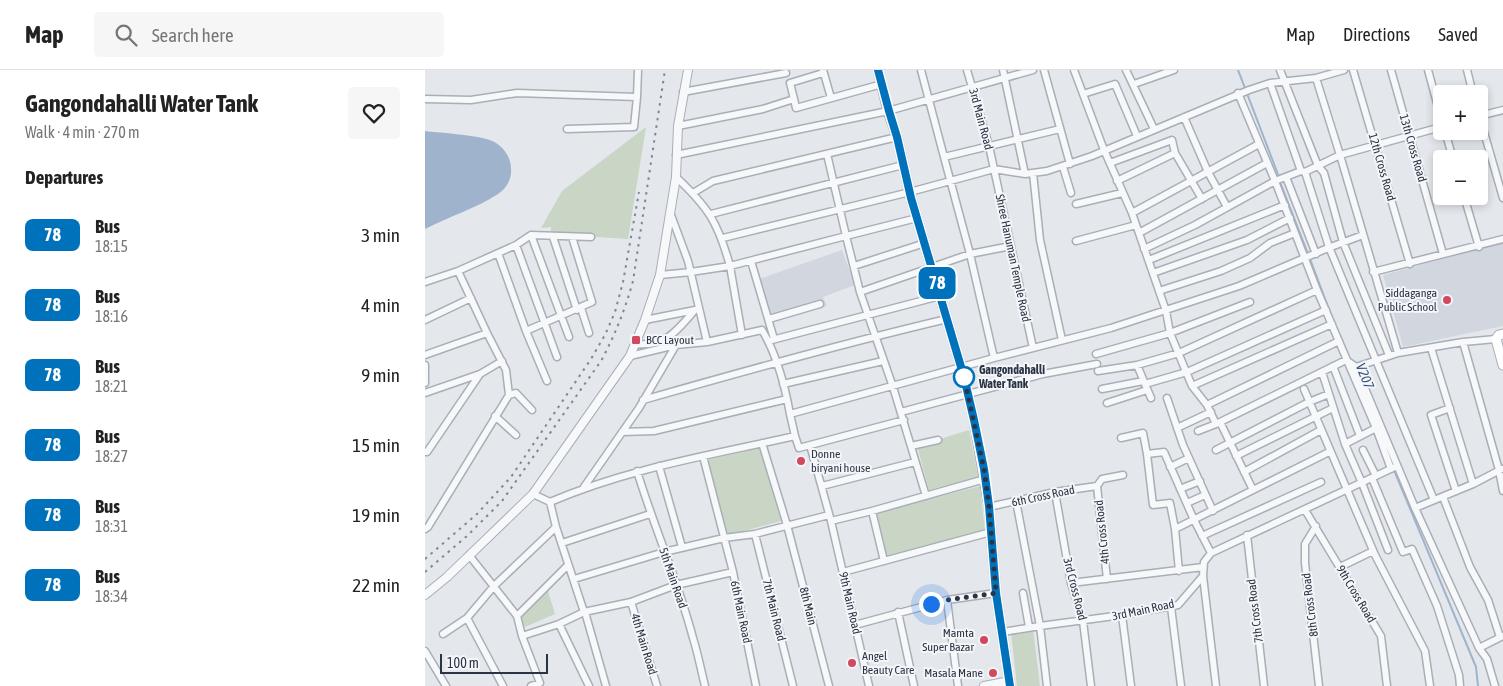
<!DOCTYPE html>
<html lang="en">
<head>
<meta charset="utf-8">
<style>
  body { margin:0; font-family:"Asap Condensed",sans-serif; background:#f6f6f6; color:#222; height:100vh; display:flex; flex-direction:column; font-size:19px; white-space:nowrap }
  * { box-sizing:border-box; margin:0 }
  p { font-size:16px; color:#767676 }
  .icon { flex:none; width:28px; height:28px; fill:none; stroke:currentColor; stroke-width:2; stroke-linecap:round; stroke-linejoin:round }
  .map { position:relative; flex:1; overflow:hidden }
  .sheet { display:flex; flex-direction:column; background:#fff; width:425px }
  .sheet>* { flex:none }
  .badge { padding:0 10px; border-radius:8px; font-size:18px; line-height:32px }
  .fabs { position:absolute; left:1008px; top:15px; display:grid; gap:10px }
  .fabs a { display:grid; place-items:center; width:55px; height:55px; border-radius:5px; background:#fff; box-shadow:0 2px 8px #0003; font-size:25px }
  .scale { position:absolute; left:15px; bottom:12px; width:108px; box-sizing:border-box; padding-left:5px; border:2px solid #2b3445; border-top:0; font-size:14px; line-height:18px; white-space:nowrap; color:#2b3445; -webkit-text-stroke:4px #f4f6f9; paint-order:stroke }
  .you { position:absolute; width:25px; height:25px; margin:-12px; border:4px solid #fff; border-radius:50%; background:#1a73e8; box-shadow:0 0 0 8px #1a73e833 }
  .map>.badge { position:absolute; translate:-50% -50%; box-shadow:0 0 0 2px #fff }
  h2 { padding:0 25px; font-size:19px; line-height:45px }
  .round { display:grid; place-items:center; flex:none; width:52px; height:52px; border-radius:5px; background:#f6f6f6 }
  .overview { display:flex; align-items:center; justify-content:space-between; height:85px; padding:0 25px }
  h1 { font-size:24px; font-weight:700; line-height:38px }
  ul { padding:0; list-style:none }
  li { display:flex; align-items:center; gap:15px; height:70px; padding:0 25px }
  li div { flex:1 }
  li b { display:block; font-size:19px }
  li em { font-style:normal }
  li .badge { min-width:55px; font-weight:700; text-align:center }
  header { display:flex; align-items:center; gap:30px; box-sizing:border-box; height:70px; padding:0 25px; background:#fff; border-bottom:1px solid #e0e0e0 }
  header strong { font-size:24px }
  nav { display:flex; gap:28px; margin-inline-start:auto; font-size:18px }
  .search { width:350px; height:45px; background:#f6f6f6; display:flex; align-items:center; gap:12px; box-sizing:border-box; padding:0 18px; border-radius:5px; color:#767676; font-size:19px }
  main { display:flex; flex:1; min-height:0 }
  .map>svg:first-child { display:block }
  .built { fill:#d2d6de }
  .green { fill:#c9d6c5 }
  .water { fill:#9fb4cc }
  .lines { fill:none; stroke-linecap:round; stroke-linejoin:round }
  .stream { stroke:#9fb4cc; stroke-width:2 }
  .minor-casing { stroke:#a9aeb7; stroke-width:9 }
  .tertiary-casing { stroke:#a9aeb7; stroke-width:10 }
  .secondary-casing { stroke:#a9aeb7; stroke-width:11 }
  .minor { stroke:#f7f8fa; stroke-width:6 }
  .tertiary { stroke:#f7f8fa; stroke-width:8 }
  .secondary { stroke:#fff; stroke-width:9 }
  .rail { stroke:#7d8696; stroke-width:2; stroke-dasharray:2.5 5; stroke-linecap:butt }
  .line-casing { stroke:#fff; stroke-width:11 }
  .line { stroke:#0072bc; stroke-width:8 }
  .walk { stroke:#2b3445; stroke-width:5; stroke-dasharray:0 9 }
  .poi-dot { fill:#d1495b; stroke:#f4f6f9; stroke-width:2 }
  .stop-dot { fill:#fff; stroke:#0072bc; stroke-width:2.5 }
  .labels { text-anchor:middle; stroke-width:4; stroke-linejoin:round; paint-order:stroke }
  .street-label { font-size:12px; fill:#2b3445; stroke:#f4f6f9 }
  .poi-label { font-size:12px; fill:#2b3445; stroke:#f4f6f9; text-anchor:end }
  .stop-label { font-size:12px; font-weight:bold; fill:#2b3445; stroke:#f4f6f9; text-anchor:start }
  .water-label { font-size:14px; font-style:italic; fill:#34527a; stroke:#f4f6f9 }
</style>
</head>
<body>
<header>
<strong>Map</strong>
<div class="search"><svg class="icon" aria-label="search" viewBox="0 0 24 24"><circle cx="10" cy="10" r="6"/><path d="M15 15l6 6"/></svg>Search here</div>
<nav><a>Map</a><a>Directions</a><a>Saved</a></nav>
</header>
<main>
<section class="sheet">
<div class="overview"><div><h1>Gangondahalli Water Tank</h1><p>Walk · 4 min · 270 m</p></div><a class="round"><svg class="icon" aria-label="heart" viewBox="0 0 24 24"><path d="M12 20l-8-8c-3-5 5-10 8-4 3-6 11-1 8 4z"/></svg></a></div>
<h2>Departures</h2>
<ul>
<li><span class="badge" style="background:#0072bc;color:#fff">78</span><div><b>Bus</b><p>18:15</p></div><em>3 min</em></li>
<li><span class="badge" style="background:#0072bc;color:#fff">78</span><div><b>Bus</b><p>18:16</p></div><em>4 min</em></li>
<li><span class="badge" style="background:#0072bc;color:#fff">78</span><div><b>Bus</b><p>18:21</p></div><em>9 min</em></li>
<li><span class="badge" style="background:#0072bc;color:#fff">78</span><div><b>Bus</b><p>18:27</p></div><em>15 min</em></li>
<li><span class="badge" style="background:#0072bc;color:#fff">78</span><div><b>Bus</b><p>18:31</p></div><em>19 min</em></li>
<li><span class="badge" style="background:#0072bc;color:#fff">78</span><div><b>Bus</b><p>18:34</p></div><em>22 min</em></li>
</ul>
</section>
<div class="map">
<svg width="1078" height="616" viewBox="0 0 1078 616">
  <rect width="100%" height="100%" fill="#e4e7ec"/>
  <path class="built" d="M1078 173V256L978 277 958 205Z
    M417 180 430 215 398 227 402 236 348 250 334 209Z"/>
  <path class="green" d="M221 57 203 169 126 164V157L116 158 137 121Z
    M544 360 553 407 504 420 492 376Z
    M335 378 356 451 297 467 276 391Z
    M555 416 560 461 461 486 451 443Z
    M123 521 130 544 100 557 95 548Z
    M608 559 615 616H592L586 562Z"/>
  <path class="water" d="M0 61C15 63 60 65 71 73 80 79 86 88 86 99 87 109 81 119 73 124 52 138 23 147 0 159Z"/>
  <g class="lines">
    <path class="stream" d="M813 0 854 107
      M855 112 883 184
      M885 189 908 250
      M969 400 1051 597 1053 616"/>
    <defs>
      <path id="minor" d="M398 0 406 28
        M496 0 519 87 635 59
        M542 0 564 76 608 278
        M578 0 600 104
        M619 0 645 94
        M649 0 679 80 707 143 741 241 745 263 767 316 782 335 791 354 921 290 931 297 973 283 1038 272 1071 269
        M701 0 729 59
        M855 0 893 96 899 103 918 172 964 285
        M928 0 985 194
        M966 0 1018 184
        M1003 0 1016 48
        M1042 0 1048 24
        M891 8 915 85 1016 57
        M845 13 876 101
        M709 14 749 0
        M258 22 361 3
        M813 23 850 111 892 220 951 358 966 399
        M658 24 690 14 712 66
        M0 29 46 30 92 23 212 27
        M369 29 365 13 398 3
        M1054 45 1078 128
        M1054 46 1078 40
        M759 47 783 102 802 137
        M253 56 338 39 369 29 371 38 457 14
        M142 59 209 57 212 27 213 0
        M1020 61 1028 89
        M402 84 421 166 492 148
        M251 85 463 41 608 0
        M519 87 545 184 569 288
        M685 93 747 70 750 83 777 129
        M638 97 646 123
        M880 102 904 177 1009 430
        M608 103 615 170 637 270
        M251 107C284 138 293 153 305 196L421 166 435 222 468 317 501 426
        M861 107 891 184
        M692 111 750 83
        M268 123 288 111 472 67
        M1039 126 1054 177
        M651 134 697 123
        M707 143 834 74
        M286 144 478 95
        M246 145 263 191 282 272
        M714 163 842 93
        M106 165 144 267
        M128 167 152 240
        M298 168 485 122 569 99 600 104 622 101 667 86 824 20 845 13 891 8 919 0
        M651 171 711 155
        M91 175 132 287
        M719 179 770 155 850 111 876 101 880 102 915 85 973 283
        M73 183 101 261 122 311
        M724 190 860 135
        M326 191 349 269
        M429 196 500 173
        M948 202 1078 169
        M728 203 822 170 865 148
        M235 205 266 202 305 196 317 265
        M0 212 33 201 91 175 106 165 166 167
        M734 221 796 201 825 188 845 173 870 163
        M435 222 545 184 586 176
        M156 238 164 263
        M344 249 395 234
        M0 250 46 228
        M220 250 270 240
        M101 261 167 232 147 167
        M343 271 515 226
        M1038 272 1074 400 1078 421
        M210 274C240 277 251 262 269 241
        M1006 278 1048 414
        M671 284 745 263 825 232
        M0 285 62 263
        M205 286 251 275 282 272 337 260C352 285 360 316 365 344
        M0 295V313
        M908 296 935 366
        M931 297 990 438 1054 578 1062 589 1070 616
        M673 301 712 295
        M897 302 920 374 937 413 963 480
        M358 314 458 291
        M720 314 762 302 901 240
        M767 316 907 254
        M677 319 718 311
        M879 319 950 485 1000 581 1005 616
        M0 323 55 304 77 291
        M84 325 91 323 107 340
        M726 328 712 295 754 283 892 220
        M742 328 758 375 788 441
        M218 330C319 301 420 273 522 249
        M682 333 722 320
        M782 335 914 271
        M1025 338 1006 345 1031 421
        M476 342 618 304 672 294
        M70 346 91 365
        M795 352 828 420
        M752 358 786 342
        M773 361 791 354
        M197 362 229 361 362 329
        M370 366 374 378 479 350
        M696 368 718 363 722 384 728 435 745 433 750 459 754 501
        M337 373 362 455 404 616
        M920 374 951 358
        M385 375 406 451 447 441 560 409
        M486 376 513 370
        M791 380 884 332 904 324
        M938 380 951 406
        M0 382H2L55 304
        M722 384 739 382 769 450 786 483
        M278 386 308 502 331 616
        M811 386 908 338
        M234 396 257 477
        M745 397 764 388
        M212 401C229 457 253 511 268 568 273 584 276 600 280 616
        M819 402 896 360
        M947 408 978 482 987 479 1012 536 1034 605 1035 616
        M397 416 490 392
        M672 416 682 509
        M672 416 677 409 698 405
        M159 417 214 338 251 275
        M755 419 775 411
        M630 422 646 513 658 551 666 616
        M108 424 125 432C204 398 287 385 370 366L365 344 569 288 686 258 814 216 903 178 938 165
        M1018 427 1045 497 1063 530 1075 567
        M591 431 615 556 622 616
        M762 433 780 425
        M564 437 630 422 672 416
        M990 438 1048 414 1077 399
        M880 440 956 566 962 616
        M447 441 459 491
        M406 451 444 616
        M891 456 880 474V493L894 616
        M131 457 159 542 206 532 251 515 308 502
        M0 459 3 457 84 325 81 300 62 263 33 201
        M750 459 904 382
        M330 464 368 616
        M822 465 839 616
        M777 466 896 412
        M137 473 225 444
        M44 485 92 546 97 566 115 613 106 616
        M915 497 948 481
        M418 502 566 462
        M778 506 791 616
        M149 509 239 482 299 468 330 464 404 445
        M646 513 778 497
        M598 523 604 557
        M522 530 533 616
        M206 532 232 616
        M746 537 756 616
        M160 542 181 616
        M473 542 489 616
        M697 545 706 616
        M92 546 143 495
        M134 554 164 616
        M430 555 522 530 571 523
        M578 562 615 556 697 545 753 535 778 506 779 492 786 483 972 396
        M18 564 42 548
        M97 566 134 554 159 542
        M1054 578 1078 566
        M0 581 21 616
        M78 616 42 548 69 516 131 457 125 432"/>
      <path id="tertiary" d="M0 525 22 507 108 424 205 286 220 250 235 205 251 107 253 56 263 0
        M559 616 585 611"/>
      <path id="secondary" d="M453 0 463 41 472 67 486 128 539 307 549 350 564 437 571 523 585 616
        M1078 264 1074 265 1071 269 1078 295"/>
    </defs>
    <use href="#minor" class="minor-casing"/>
    <use href="#tertiary" class="tertiary-casing"/>
    <use href="#secondary" class="secondary-casing"/>
    <use href="#minor" class="minor"/>
    <use href="#tertiary" class="tertiary"/>
    <use href="#secondary" class="secondary"/>
    <path class="rail" d="M0 489 52 444 86 407 166 289 180 265 190 242 198 212 214 122
      M0 502 42 466 77 431 176 291C190 265 200 240 208 211L240 0"/>
  </g>
  <g class="lines">
    <defs>
      <path id="line" d="M453 0 464 41 472 67 486 128 539 307 549 350 559 399 564 436 571 523 585 616"/>
    </defs>
    <use href="#line" class="line-casing"/>
    <use href="#line" class="line"/>
    <path class="walk" d="M506 534 522 530 571 523 564 436 559 399 539 307"/>
  </g>
  <g class="poi-dot">
    <circle cx="1022" cy="230" r="5"/>
    <rect x="206" y="265" width="10" height="10" rx="2.5"/>
    <circle cx="376" cy="391" r="5"/>
    <circle cx="559" cy="570" r="5"/>
    <circle cx="427" cy="593" r="5"/>
    <circle cx="568" cy="603" r="5"/>
  </g>
  <circle class="stop-dot" cx="539" cy="307" r="10"/>
  <g class="labels">
    <g class="street-label">
      <text transform="translate(556 49) rotate(75)" y="4">3rd Main Road</text>
      <text transform="translate(988 78) rotate(74)" y="4">13th Cross Road</text>
      <text transform="translate(957 97) rotate(74)" y="4">12th Cross Road</text>
      <text transform="translate(588 188) rotate(78)" y="4">Shree Hanuman Temple Road</text>
      <text transform="translate(618 426) rotate(-12)" y="4">6th Cross Road</text>
      <text transform="translate(677 462) rotate(-96)" y="4">4th Cross Road</text>
      <text transform="translate(248 508) rotate(71)" y="4">5th Main Road</text>
      <text transform="translate(650 519) rotate(76)" y="4">3rd Cross Road</text>
      <text transform="translate(931 524) rotate(59)" y="4">9th Cross Road</text>
      <text transform="translate(425 533) rotate(77)" y="4">9th Main Road</text>
      <text transform="translate(885 535) rotate(-97)" y="4">8th Cross Road</text>
      <text transform="translate(383 536) rotate(76)" y="4">8th Main</text>
      <text transform="translate(349 540) rotate(76)" y="4">7th Main Road</text>
      <text transform="translate(718 540) rotate(-12)" y="4">3rd Main Road</text>
      <text transform="translate(830 541) rotate(-97)" y="4">7th Cross Road</text>
      <text transform="translate(316 542) rotate(78)" y="4">6th Main Road</text>
      <text transform="translate(219 574) rotate(73)" y="4">4th Main Road</text>
    </g>
    <g class="poi-label">
      <text x="1012" y="227">Siddaganga<tspan x="1012" dy="14">Public School</tspan></text>
      <text x="221" y="274" text-anchor="start">BCC Layout</text>
      <text x="386" y="388" text-anchor="start">Donne<tspan x="386" dy="14">biryani house</tspan></text>
      <text x="549" y="567">Mamta<tspan x="549" dy="14">Super Bazar</tspan></text>
      <text x="437" y="590" text-anchor="start">Angel<tspan x="437" dy="14">Beauty Care</tspan></text>
      <text x="558" y="607">Masala Mane</text>
    </g>
    <g class="stop-label">
      <text x="554" y="304">Gangondahalli<tspan x="554" dy="14">Water Tank</tspan></text>
    </g>
    <g class="water-label">
      <text transform="translate(940 306) rotate(68)" y="5">V207</text>
    </g>
  </g>
</svg>
<div class="fabs">
<a>+</a>
<a>−</a>
</div>
<div class="scale">100 m</div>
<div class="you" style="left:506px;top:534px"></div>
<b class="badge" style="left:512px;top:213px;background:#0072bc;color:#fff">78</b>
</div>
</main>
</body>
</html>
